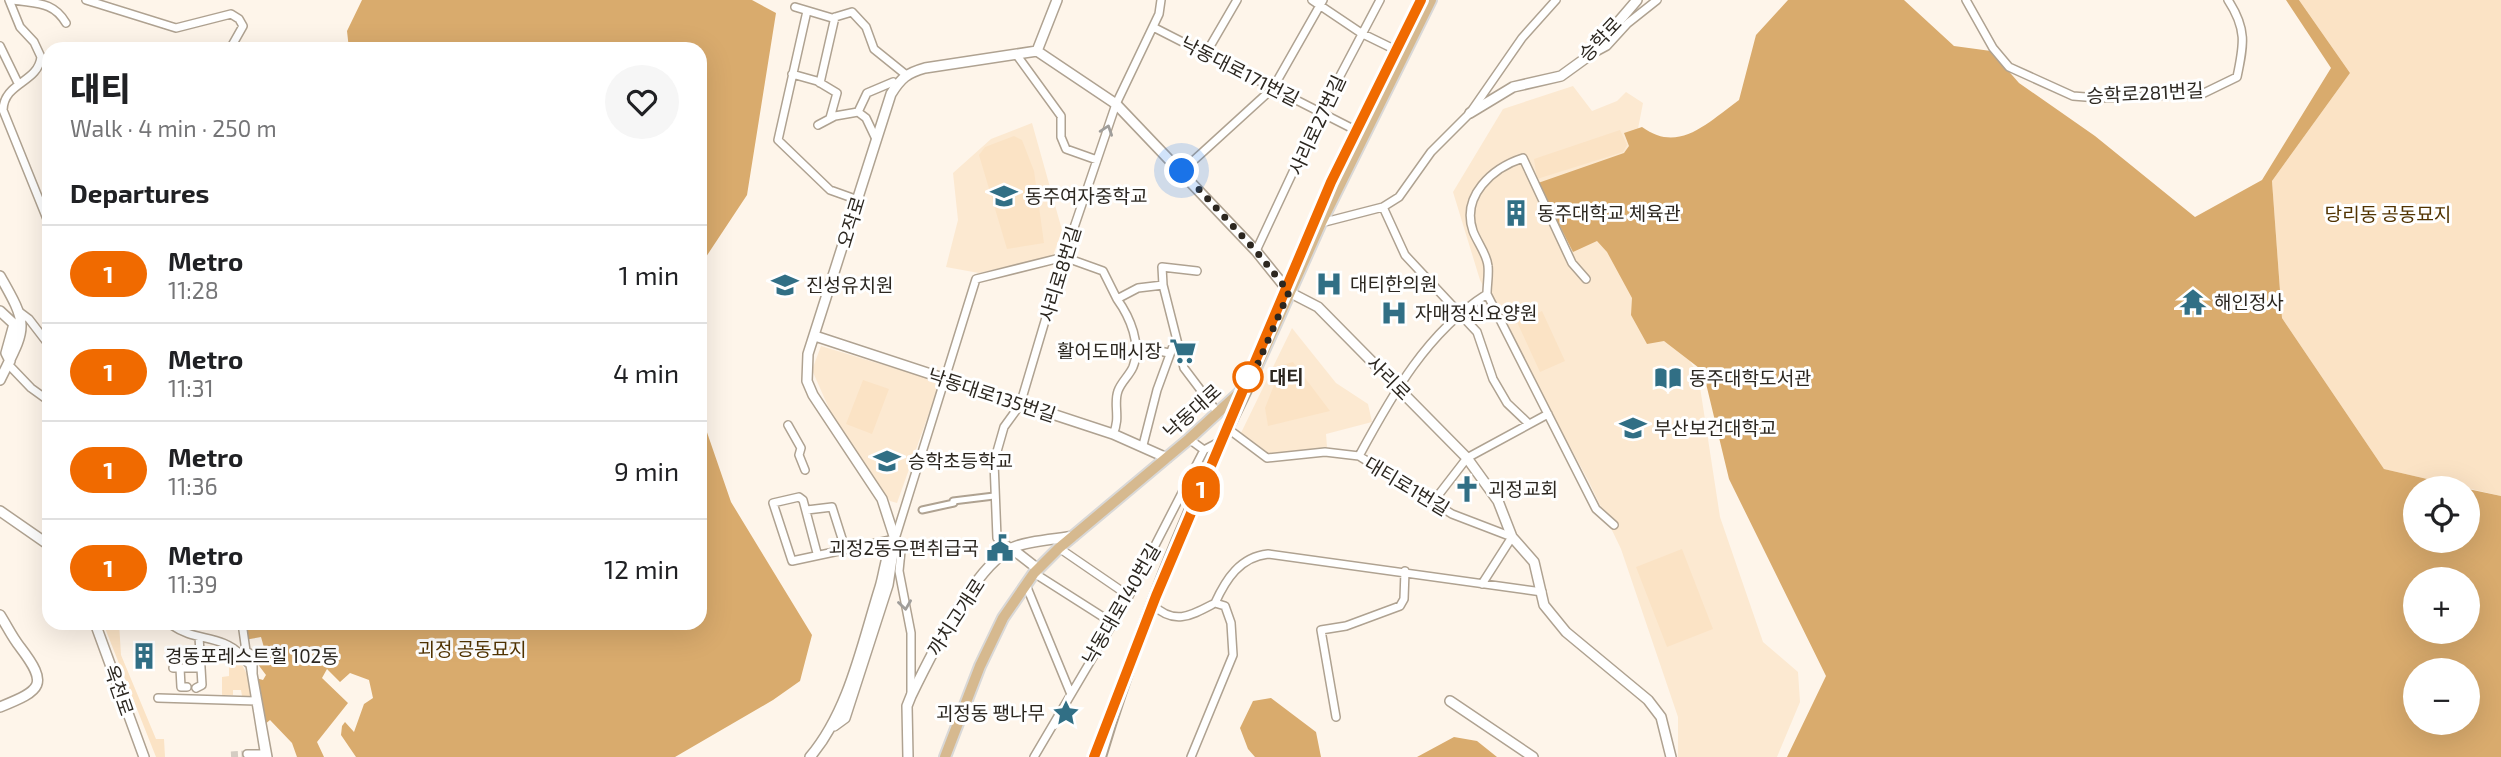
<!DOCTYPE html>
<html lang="en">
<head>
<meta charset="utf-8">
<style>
  body { margin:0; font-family:"Exo 2","Noto Sans KR",sans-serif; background:#f6f6f6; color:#202124; height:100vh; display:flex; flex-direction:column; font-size:26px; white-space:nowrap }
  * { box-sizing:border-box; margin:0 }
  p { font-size:23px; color:#757577 }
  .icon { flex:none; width:38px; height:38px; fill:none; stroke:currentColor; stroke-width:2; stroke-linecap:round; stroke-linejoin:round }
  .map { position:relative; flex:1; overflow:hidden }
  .side { position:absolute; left:42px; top:42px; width:665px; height:588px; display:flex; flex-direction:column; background:#fff; border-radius:21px; box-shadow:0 7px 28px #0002 }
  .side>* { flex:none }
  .badge { padding:0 14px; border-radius:23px; font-size:24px; line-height:46px }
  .buttons { position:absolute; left:2403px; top:476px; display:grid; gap:14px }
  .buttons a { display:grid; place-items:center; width:77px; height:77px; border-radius:50%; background:#fff; box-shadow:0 7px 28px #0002; font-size:35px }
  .you { position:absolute; width:35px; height:35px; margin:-18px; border:5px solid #fff; border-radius:50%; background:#1a73e8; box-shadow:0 0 0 10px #1a73e833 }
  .map>.badge { position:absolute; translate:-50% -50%; box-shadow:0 0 0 4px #fff }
  h2 { padding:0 28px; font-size:26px; line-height:63px }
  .round { display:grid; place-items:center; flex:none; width:74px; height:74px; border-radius:37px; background:#f6f6f6 }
  .head { display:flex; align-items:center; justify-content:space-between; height:119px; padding:0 28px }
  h1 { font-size:33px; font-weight:800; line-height:52px }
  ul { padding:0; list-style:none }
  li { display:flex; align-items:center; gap:21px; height:98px; padding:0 28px; border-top:2px solid #e0e0e0 }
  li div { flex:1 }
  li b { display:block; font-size:26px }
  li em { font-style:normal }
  li .badge { min-width:77px; font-weight:700; text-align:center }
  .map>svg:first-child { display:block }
  .built { fill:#fce9d1 }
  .green { fill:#fbe3c5 }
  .forest { fill:#d9ab6d; fill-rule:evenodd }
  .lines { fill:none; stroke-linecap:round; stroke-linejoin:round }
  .minor-tunnel { stroke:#d4ccc2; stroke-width:7; stroke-dasharray:7 3.5; stroke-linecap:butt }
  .pedestrian-casing { stroke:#afa291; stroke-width:9 }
  .minor-casing { stroke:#afa291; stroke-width:10 }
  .tertiary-casing { stroke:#afa291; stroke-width:12 }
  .secondary-casing { stroke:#afa291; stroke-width:14 }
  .primary-casing { stroke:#d9d8d7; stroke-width:14 }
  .pedestrian { stroke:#fff; stroke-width:5 }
  .minor { stroke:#fff; stroke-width:7 }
  .tertiary { stroke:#fff; stroke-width:9 }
  .secondary { stroke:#fff; stroke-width:10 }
  .primary { stroke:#d6b98f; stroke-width:10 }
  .oneway { stroke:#a09e9b }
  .line-casing { stroke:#fff; stroke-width:16 }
  .line { stroke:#f06a00; stroke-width:10 }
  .walk { stroke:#2c2720; stroke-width:7; stroke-dasharray:0 12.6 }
  .stop-dot { fill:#fff; stroke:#f06a00; stroke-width:3.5 }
  .labels { text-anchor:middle; stroke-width:6; stroke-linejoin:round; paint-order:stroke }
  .street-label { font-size:19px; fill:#2c2720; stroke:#fff }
  .poi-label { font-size:19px; fill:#2c2720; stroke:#fff; text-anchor:start }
  .park-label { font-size:19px; fill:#513300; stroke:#fff }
  .stop-label { font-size:19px; font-weight:bold; fill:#2c2720; stroke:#fff; text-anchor:start }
</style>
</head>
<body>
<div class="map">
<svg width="2501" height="757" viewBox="0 0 2501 757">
  <rect width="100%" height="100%" fill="#fef5ea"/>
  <path class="built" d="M1573 86 1592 111 1617 101 1626 92 1643 103 1631 165 1577 185 1698 374 1720 517 1763 642 1798 672 1800 702 1777 757H1678V717L1621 549 1589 482 1480 280 1453 192 1503 109Z
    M1032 123 1062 230 1053 256 979 273 946 267 958 220 953 173 991 139Z
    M1292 328 1336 383 1368 404 1372 422 1326 434 1327 447 1267 458 1240 435Z
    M821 346 940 382 897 503 890 501 835 422 812 370Z"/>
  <path class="green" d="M2299 0H2501V496L2384 469 2282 318 2272 181 2350 73Z
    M1620 130 1627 145 1623 152 1537 179 1534 159Z
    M1014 136 1022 140 1034 171 1044 243 1007 249 979 155 985 147Z
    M1542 311 1565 361 1540 372 1517 322Z
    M1293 362 1330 411 1268 426 1265 408 1282 365Z
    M863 380 889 389 872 434 846 424Z
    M1682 549 1713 629 1667 647 1636 567Z
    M103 623H119L121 655 156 739H164L165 757H156Z
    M236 654 247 674 252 696H242L241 690H233V695H222V677L229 676V662H235Z"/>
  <path class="forest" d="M362 0H752L776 13 747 195 700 266V49H349L347 31Z
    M1788 0H1904L1954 46 1991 51 2019 83 2095 136 2195 217 2262 180 2331 68 2286 0H2299L2350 73 2272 181 2282 318 2384 469 2466 488H2415V541H2468V489L2501 496V757H1787L1826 676 1729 479 1703 371 1664 341 1647 344 1631 315 1632 298 1607 252 1597 241 1573 252 1538 183 1624 153 1629 146 1624 133 1642 127C1679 154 1707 123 1739 100L1756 35ZM2415 579H2468V632H2415ZM2415 670H2468V723H2415Z
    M700 412 731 502 812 635 800 681 773 700 675 757H356L341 735 342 726 345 722 354 732 364 704 373 698 369 680 350 673 340 682 327 669 322 678 348 703 317 742 324 757H297L292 743 270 720 264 725 256 678 263 680 266 675 257 663 267 658 261 637 244 640 243 623H700Z
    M1271 698 1316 732 1321 757H1255L1248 749 1240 728 1253 701Z
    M1454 737 1477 741 1497 757H1417Z"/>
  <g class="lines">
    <path class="minor-tunnel" d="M231 755 247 754"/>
    <defs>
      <path id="pedestrian" d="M922 510 954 503 953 501 994 496"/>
      <path id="minor" d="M9 0 20 27 34 42 41 57C38 83 4 82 3 110L49 224
        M14 0C36 4 53 1 66 23
        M86 0 176 28 231 14 239 19 243 26 230 49
        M1312 0 1361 33 1404 54
        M1966 0 1993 48 2009 67 2073 96 2098 98 2202 94 2237 77C2244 44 2247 29 2228 0
        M795 7 832 18 852 12 866 27 874 49 905 74
        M807 11 778 140 830 190 858 200
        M1153 27 1365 135
        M0 46 18 83
        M1594 53 1607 46 1628 23 1657 0
        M1016 54 1061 116V137L1066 149 1097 160
        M1205 55 1237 0
        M792 74 817 81 837 93 830 118
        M820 83 835 17
        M858 112 867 93 893 82
        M818 125 835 116 858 112 866 118 876 139
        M1182 171 1273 88 1323 0
        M1383 207 1399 197 1431 152 1470 113 1522 38 1556 0
        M1321 223 1383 207 1405 255 1477 332 1493 379 1507 403 1527 422
        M1256 251 1321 112 1380 0
        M1197 271 1162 267 1163 285 1184 368 1218 413
        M1586 279 1572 263 1523 158C1492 168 1461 196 1473 231 1477 242 1487 254 1488 266 1489 275 1487 285 1487 294L1596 509 1614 525
        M21 313 29 319 49 345
        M1135 346 1169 353
        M8 364 31 388 49 401
        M788 425 801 448 799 455 805 470
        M1227 428 1267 458 1325 452 1359 456 1452 514 1512 537 1482 584
        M1113 434C1121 418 1113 404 1118 391 1121 382 1129 376 1133 367 1142 345 1130 317 1117 299
        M1189 439 1204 450 1221 441
        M1143 445 1157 390 1176 338
        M1359 456C1392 395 1427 332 1487 294
        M1433 502 1467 458 1548 414
        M807 510 832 507 845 548
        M895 539 976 279 1064 257 1103 271 1117 299 1138 288 1163 285
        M896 540 901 551 899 571 911 633V693
        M1011 548 997 538 994 462 1004 427 1020 405 1064 257 1116 104 1159 14 1161 0
        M1059 548 1129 596
        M817 553 803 500 799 497 773 503 792 561 895 539
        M1034 573 1111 622
        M1026 585 1070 692
        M1215 603C1226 579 1240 557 1268 554L1542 592
        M1153 605C1175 626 1192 615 1215 603L1225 606 1231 623 1233 655 1191 757
        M242 623 246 651
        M173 626C194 641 223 635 241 655
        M173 668H201L199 637
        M180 668 181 687H187
        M196 688 202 685 201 668
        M158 698 257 701
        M1336 717 1321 630 1346 626 1400 606 1404 599 1405 571
        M247 754H267
        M265 757 250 665 240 656 246 651 253 655V674L268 757
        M1034 757 1129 596 1204 450"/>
      <path id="tertiary" d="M1037 51 1116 104 1256 251 1289 292 1318 307 1467 458 1498 501 1512 537 1534 562 1544 605 1566 632 1648 700 1661 717 1671 757
        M1037 51 1057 0
        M1470 113 1513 87 1561 76 1590 55 1637 0
        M0 276C30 328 26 327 0 380
        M0 311 14 324 6 353 10 361
        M815 336 1113 434 1167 458
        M0 511 49 545
        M1011 548 1038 569
        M0 615C7 626 12 637 20 647 49 685 42 690 0 707
        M95 623 144 757
        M1450 701 1533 757
        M834 726 845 718 888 585 895 539 882 499 813 395 807 381 808 354 891 94C901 78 907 73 925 68L1037 51
        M810 757C849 711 862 644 880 587 885 571 885 555 894 540
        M908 757 907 706 911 696C930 657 972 571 1010 549 1023 541 1058 539 1074 536"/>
      <path id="secondary" d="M1100 757C1138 630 1189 505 1248 386"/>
      <path id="primary" d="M945 757 980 666 1003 618 1034 573 1059 548 1189 439 1249 384 1321 223 1431 0"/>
    </defs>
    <use href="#pedestrian" class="pedestrian-casing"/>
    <use href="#minor" class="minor-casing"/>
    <use href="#tertiary" class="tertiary-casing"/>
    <use href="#secondary" class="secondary-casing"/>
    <use href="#primary" class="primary-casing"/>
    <use href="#pedestrian" class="pedestrian"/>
    <use href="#minor" class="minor"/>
    <use href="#tertiary" class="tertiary"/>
    <use href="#secondary" class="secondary"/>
    <use href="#primary" class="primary"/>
  </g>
  <defs><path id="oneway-chevron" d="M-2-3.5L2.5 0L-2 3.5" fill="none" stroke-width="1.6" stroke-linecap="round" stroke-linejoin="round" transform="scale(1.75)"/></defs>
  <g class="oneway">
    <use href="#oneway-chevron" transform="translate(1107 130) rotate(-71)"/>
    <use href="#oneway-chevron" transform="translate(905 605) rotate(82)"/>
  </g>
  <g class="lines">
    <defs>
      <path id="line" d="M1094 757 1156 596 1331 182 1421 0"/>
    </defs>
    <use href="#line" class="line-casing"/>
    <use href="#line" class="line"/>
    <path class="walk" d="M1182 171 1256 251 1289 292 1249 384 1248 377"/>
  </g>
  <defs>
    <symbol id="school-bare" viewBox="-9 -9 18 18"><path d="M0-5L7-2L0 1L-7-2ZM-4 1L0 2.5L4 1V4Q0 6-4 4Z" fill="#316f85" stroke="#fff" stroke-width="2.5" paint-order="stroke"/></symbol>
    <symbol id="building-bare" viewBox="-9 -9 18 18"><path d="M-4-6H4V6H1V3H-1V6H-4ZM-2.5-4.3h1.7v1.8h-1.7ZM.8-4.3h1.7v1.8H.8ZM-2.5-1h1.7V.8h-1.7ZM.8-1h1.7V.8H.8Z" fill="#316f85" stroke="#fff" stroke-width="2.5" paint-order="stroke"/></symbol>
    <symbol id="hospital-bare" viewBox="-9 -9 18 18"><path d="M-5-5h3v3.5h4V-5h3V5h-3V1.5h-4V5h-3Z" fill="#316f85" stroke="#fff" stroke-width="2.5" paint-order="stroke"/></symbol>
    <symbol id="temple-bare" viewBox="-9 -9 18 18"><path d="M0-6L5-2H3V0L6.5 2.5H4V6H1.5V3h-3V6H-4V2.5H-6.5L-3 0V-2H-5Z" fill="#316f85" stroke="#fff" stroke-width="2.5" paint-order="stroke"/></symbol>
    <symbol id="supermarket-bare" viewBox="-9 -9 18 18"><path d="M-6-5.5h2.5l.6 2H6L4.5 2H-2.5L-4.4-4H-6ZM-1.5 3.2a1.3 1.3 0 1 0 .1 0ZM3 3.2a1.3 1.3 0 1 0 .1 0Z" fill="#316f85" stroke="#fff" stroke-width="2.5" paint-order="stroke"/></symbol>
    <symbol id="library-bare" viewBox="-9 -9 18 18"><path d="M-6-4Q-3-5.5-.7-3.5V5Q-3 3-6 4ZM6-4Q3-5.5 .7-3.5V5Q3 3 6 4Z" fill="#316f85" stroke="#fff" stroke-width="2.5" paint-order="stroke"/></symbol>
    <symbol id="university-bare" viewBox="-9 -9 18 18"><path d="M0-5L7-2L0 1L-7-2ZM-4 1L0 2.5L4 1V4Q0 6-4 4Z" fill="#316f85" stroke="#fff" stroke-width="2.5" paint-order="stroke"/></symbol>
    <symbol id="church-bare" viewBox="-9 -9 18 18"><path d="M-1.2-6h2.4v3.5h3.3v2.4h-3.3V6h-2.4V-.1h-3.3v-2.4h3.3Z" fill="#316f85" stroke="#fff" stroke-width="2.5" paint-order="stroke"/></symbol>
    <symbol id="civic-bare" viewBox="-9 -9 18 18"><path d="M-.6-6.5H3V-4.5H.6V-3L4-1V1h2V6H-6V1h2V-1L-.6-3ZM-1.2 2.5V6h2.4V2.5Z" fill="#316f85" stroke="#fff" stroke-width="2.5" paint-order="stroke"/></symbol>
    <symbol id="sight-bare" viewBox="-9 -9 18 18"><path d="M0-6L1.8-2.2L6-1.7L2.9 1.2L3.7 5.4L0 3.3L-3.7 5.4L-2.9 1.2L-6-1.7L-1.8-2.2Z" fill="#316f85" stroke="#fff" stroke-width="2.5" paint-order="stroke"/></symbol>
  </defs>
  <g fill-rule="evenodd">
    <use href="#school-bare" x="985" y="177" width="38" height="38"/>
    <use href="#building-bare" x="1497" y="194" width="38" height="38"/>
    <use href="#hospital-bare" x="1310" y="265" width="38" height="38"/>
    <use href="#school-bare" x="766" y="266" width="38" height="38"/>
    <use href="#temple-bare" x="2174" y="283" width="38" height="38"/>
    <use href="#hospital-bare" x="1375" y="294" width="38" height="38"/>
    <use href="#supermarket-bare" x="1164" y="332" width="38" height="38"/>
    <use href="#library-bare" x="1649" y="359" width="38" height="38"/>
    <use href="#university-bare" x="1614" y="409" width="38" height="38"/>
    <use href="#school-bare" x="868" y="442" width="38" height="38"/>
    <use href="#church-bare" x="1448" y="470" width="38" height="38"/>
    <use href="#civic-bare" x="981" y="529" width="38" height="38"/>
    <use href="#building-bare" x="125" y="637" width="38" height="38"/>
    <use href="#sight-bare" x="1047" y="694" width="38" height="38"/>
  </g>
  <circle class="stop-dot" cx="1248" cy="377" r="14"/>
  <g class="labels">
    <g class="street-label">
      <text transform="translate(1600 39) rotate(-47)" y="7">승학로</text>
      <text transform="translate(1240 71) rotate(27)" y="7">낙동대로171번길</text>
      <text transform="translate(2145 93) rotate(-3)" y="7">승학로281번길</text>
      <text transform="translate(1317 125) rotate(-65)" y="7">사리로27번길</text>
      <text transform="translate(851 222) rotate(-73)" y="7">오작로</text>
      <text transform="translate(1060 274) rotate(-73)" y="7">사리로8번길</text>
      <text transform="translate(1389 378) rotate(45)" y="7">사리로</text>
      <text transform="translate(992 395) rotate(18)" y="7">낙동대로135번길</text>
      <text transform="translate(1192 411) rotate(-42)" y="7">낙동대로</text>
      <text transform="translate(1407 486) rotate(31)" y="7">대티로1번길</text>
      <text transform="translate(1121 604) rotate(-60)" y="7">낙동대로140번길</text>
      <text transform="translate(956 617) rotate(-57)" y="7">까치고개로</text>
      <text transform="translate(119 690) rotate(71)" y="7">옥천로</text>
    </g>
    <g class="poi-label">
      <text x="1025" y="203">동주여자중학교</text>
      <text x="1537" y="220">동주대학교 체육관</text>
      <text x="1350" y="291">대티한의원</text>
      <text x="806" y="292">진성유치원</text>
      <text x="2214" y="309">해인정사</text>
      <text x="1415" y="320">자매정신요양원</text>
      <text x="1162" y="358" text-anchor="end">활어도매시장</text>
      <text x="1689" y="385">동주대학도서관</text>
      <text x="1654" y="435">부산보건대학교</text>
      <text x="908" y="468">승학초등학교</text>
      <text x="1488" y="496">괴정교회</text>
      <text x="979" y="555" text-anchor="end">괴정2동우편취급국</text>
      <text x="165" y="663">경동포레스트힐 102동</text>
      <text x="1045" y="720" text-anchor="end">괴정동 팽나무</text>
    </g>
    <g class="park-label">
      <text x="2388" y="221">당리동 공동묘지</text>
      <text x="472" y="656">괴정 공동묘지</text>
    </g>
    <g class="stop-label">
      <text x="1269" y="384">대티</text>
    </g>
  </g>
</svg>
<div class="buttons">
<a><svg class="icon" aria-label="locate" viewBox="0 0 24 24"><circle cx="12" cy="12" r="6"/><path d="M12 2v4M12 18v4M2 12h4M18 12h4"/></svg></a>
<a>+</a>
<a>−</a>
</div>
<div class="you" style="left:1182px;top:171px"></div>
<b class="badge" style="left:1201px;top:489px;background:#f06a00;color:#fff">1</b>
<section class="side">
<div class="head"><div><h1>대티</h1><p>Walk · 4 min · 250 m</p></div><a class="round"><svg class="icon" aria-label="heart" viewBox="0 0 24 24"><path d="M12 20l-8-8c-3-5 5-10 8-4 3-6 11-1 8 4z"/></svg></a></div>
<h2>Departures</h2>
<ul>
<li><span class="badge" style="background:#f06a00;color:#fff">1</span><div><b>Metro</b><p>11:28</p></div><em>1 min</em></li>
<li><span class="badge" style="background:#f06a00;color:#fff">1</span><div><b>Metro</b><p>11:31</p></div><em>4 min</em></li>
<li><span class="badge" style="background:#f06a00;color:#fff">1</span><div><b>Metro</b><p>11:36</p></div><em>9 min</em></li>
<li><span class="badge" style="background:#f06a00;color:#fff">1</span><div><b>Metro</b><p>11:39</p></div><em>12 min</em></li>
</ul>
</section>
</div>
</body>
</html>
